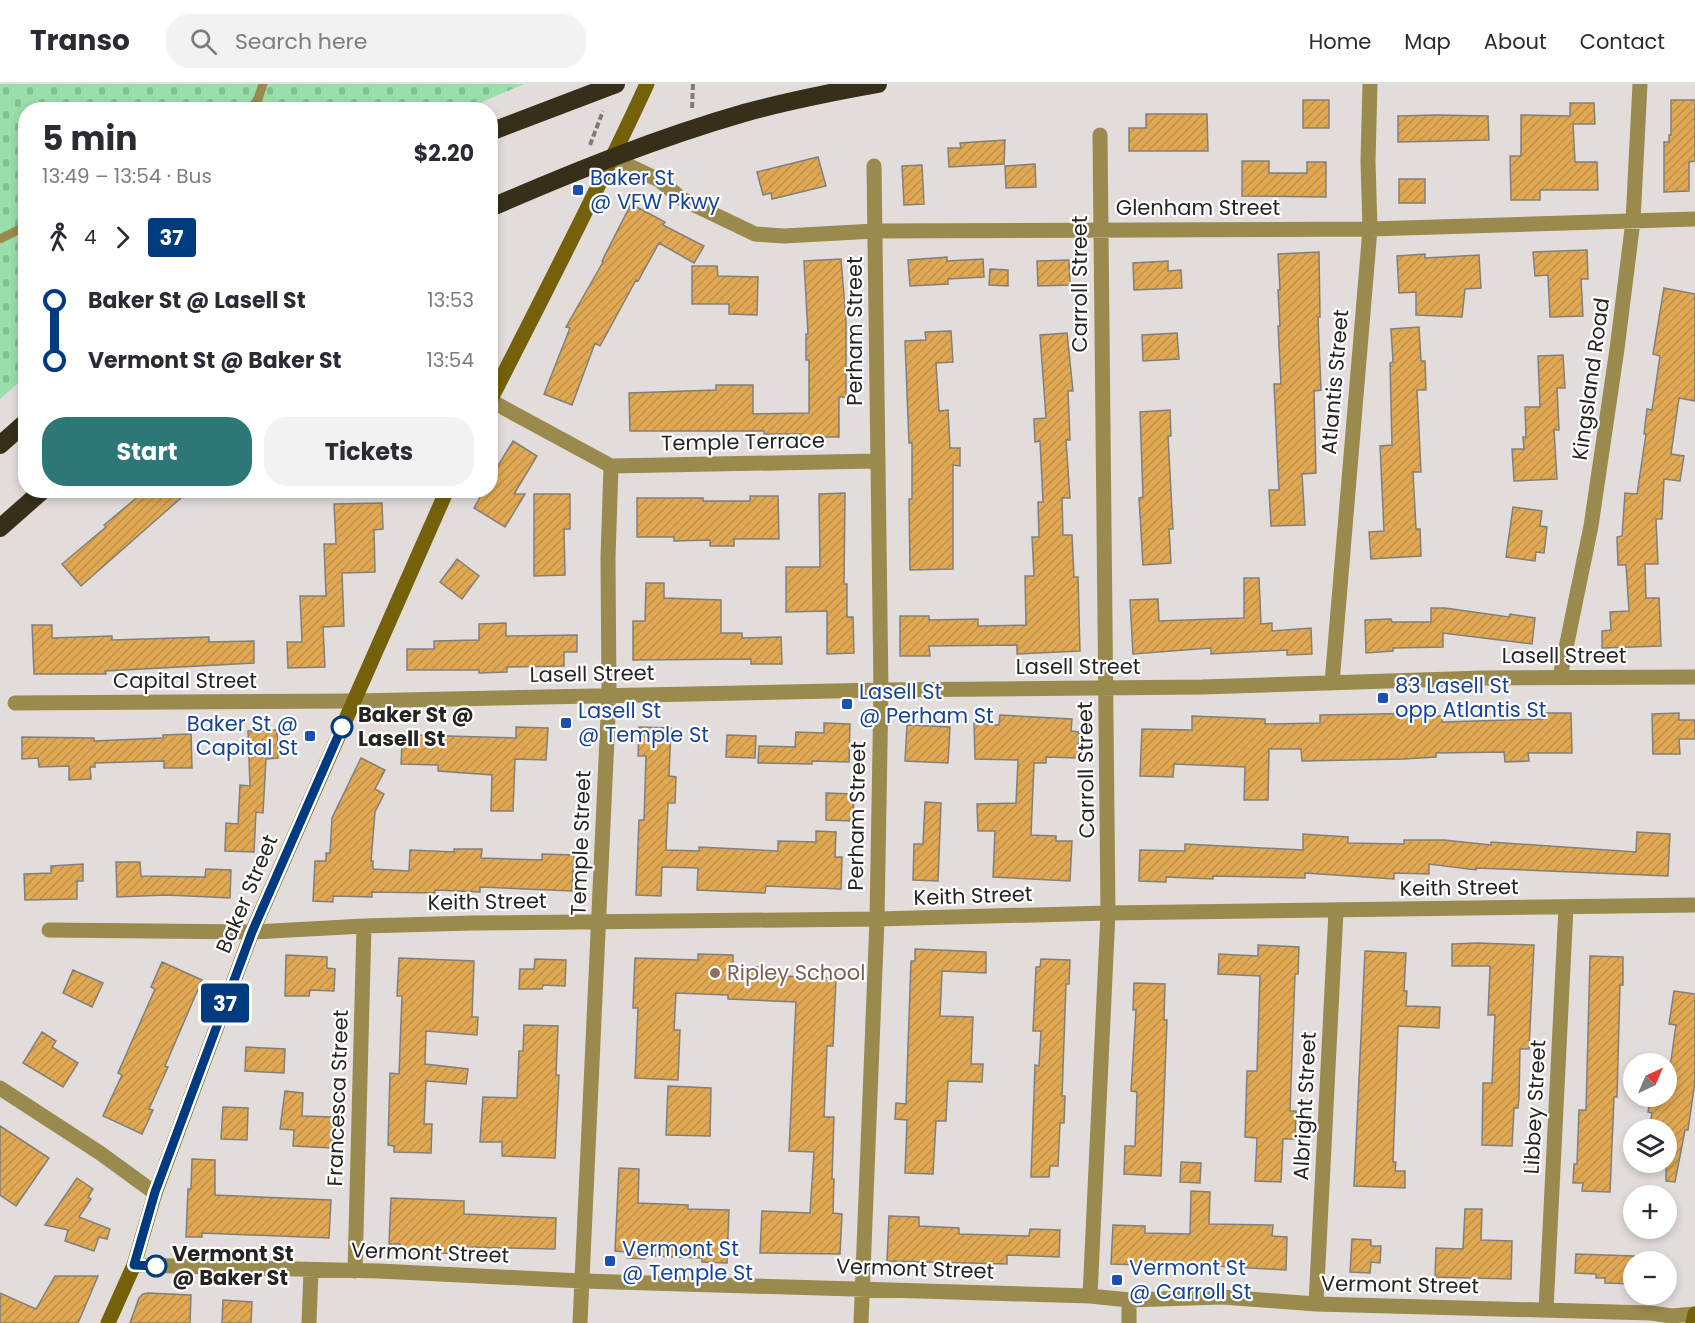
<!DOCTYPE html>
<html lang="en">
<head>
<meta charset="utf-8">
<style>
  body { margin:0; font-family:Poppins,sans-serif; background:#f2f2f3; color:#2b2b33; height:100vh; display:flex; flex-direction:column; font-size:22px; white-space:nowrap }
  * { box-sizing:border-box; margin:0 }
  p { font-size:20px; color:#7c7c81 }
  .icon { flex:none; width:33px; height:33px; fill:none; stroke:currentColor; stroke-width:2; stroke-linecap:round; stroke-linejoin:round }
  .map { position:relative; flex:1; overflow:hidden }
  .details { position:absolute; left:18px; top:18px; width:480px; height:396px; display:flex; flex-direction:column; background:#fff; border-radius:24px; box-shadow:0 3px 9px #0003 }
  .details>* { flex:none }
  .badge { padding:0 12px; border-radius:4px; font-size:21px; line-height:39px }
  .needle { width:39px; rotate:44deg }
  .controls { position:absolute; left:1623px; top:969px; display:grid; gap:12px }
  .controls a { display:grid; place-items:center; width:54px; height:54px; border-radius:50%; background:#fff; box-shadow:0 3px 9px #0003; font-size:30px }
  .map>.badge { position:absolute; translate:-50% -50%; box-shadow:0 0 0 3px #fff }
  .legs { display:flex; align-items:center; gap:9px; height:66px; padding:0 24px; font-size:20px }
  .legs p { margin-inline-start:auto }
  .head { display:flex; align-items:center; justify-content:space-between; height:102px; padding:0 24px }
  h1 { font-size:33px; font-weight:700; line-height:45px }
  .primary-button { display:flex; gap:12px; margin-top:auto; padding:12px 24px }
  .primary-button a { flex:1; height:69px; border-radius:24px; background:#2e7777; color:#fff; font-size:24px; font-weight:700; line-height:69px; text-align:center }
  .primary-button a+a { background:#f2f2f3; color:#2b2b33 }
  ul { padding:0 24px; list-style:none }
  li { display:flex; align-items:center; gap:21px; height:60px; font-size:22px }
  li i { display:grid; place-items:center; width:9px; height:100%; margin:0 8px; background:currentColor }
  li i::after { content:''; width:15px; height:15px; margin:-8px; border:4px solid; border-radius:50%; background:#fff }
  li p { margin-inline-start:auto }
  li:first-child i { background:linear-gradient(#0000 50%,currentColor 0) }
  li:last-child i { background:linear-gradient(currentColor 50%,#0000 0) }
  header { display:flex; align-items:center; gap:36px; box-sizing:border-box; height:84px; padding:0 30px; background:#fff; border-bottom:2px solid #e1e1e2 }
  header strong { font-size:28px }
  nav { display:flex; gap:33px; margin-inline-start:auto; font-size:21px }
  .search { width:420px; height:54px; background:#f2f2f3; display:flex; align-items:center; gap:15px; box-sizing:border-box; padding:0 21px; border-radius:24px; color:#7c7c81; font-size:22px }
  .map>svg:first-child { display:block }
  .cemetery { fill:url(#cemetery-stones) }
  .building { fill:url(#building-hatch); stroke:#827f7b; stroke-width:1.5 }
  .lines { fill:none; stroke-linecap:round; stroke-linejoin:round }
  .path { stroke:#7d7a78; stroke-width:4; stroke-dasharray:6 3; stroke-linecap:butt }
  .lane { stroke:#9a8a4e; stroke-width:9 }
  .street { stroke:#9a8a4e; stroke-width:15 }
  .secondary { stroke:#75610a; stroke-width:15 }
  .highway { stroke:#36301a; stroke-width:18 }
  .line-1-casing { stroke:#fff; stroke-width:14 }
  .line-1 { stroke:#003b80; stroke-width:9 }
  .transit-dot { fill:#1a4fb4; stroke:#fff; stroke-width:2 }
  .stop-1-dot { fill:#fff; stroke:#003b80; stroke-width:3 }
  .education-dot { fill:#8d6e63; stroke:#fff; stroke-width:2 }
  .labels { text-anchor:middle; stroke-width:4.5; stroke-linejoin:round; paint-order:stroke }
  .transit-label { font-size:21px; fill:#164399; stroke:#fff; text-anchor:start }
  .street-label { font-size:21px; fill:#262423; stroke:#fff }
  .stop-label { font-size:21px; font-weight:bold; fill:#262423; stroke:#fff; text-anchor:start }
  .education-label { font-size:21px; fill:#785e54; stroke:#fff; text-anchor:start }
</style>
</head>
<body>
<header>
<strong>Transo</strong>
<div class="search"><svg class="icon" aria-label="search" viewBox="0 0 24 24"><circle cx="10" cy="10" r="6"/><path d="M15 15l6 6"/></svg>Search here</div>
<nav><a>Home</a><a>Map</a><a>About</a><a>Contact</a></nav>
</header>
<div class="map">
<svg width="1695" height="1239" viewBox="0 0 1695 1239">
  <defs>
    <pattern id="cemetery-stones" width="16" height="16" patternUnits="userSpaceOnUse" patternTransform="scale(1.5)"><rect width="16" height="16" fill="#99deab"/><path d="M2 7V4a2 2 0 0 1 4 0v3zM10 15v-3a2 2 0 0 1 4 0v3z" fill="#84be93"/></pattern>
    <pattern id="building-hatch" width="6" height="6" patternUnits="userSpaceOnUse" patternTransform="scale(1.5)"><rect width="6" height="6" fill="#e0a853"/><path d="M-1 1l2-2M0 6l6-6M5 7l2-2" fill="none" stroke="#c09048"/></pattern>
  </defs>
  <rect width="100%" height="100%" fill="#e2dddb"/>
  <path class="cemetery" d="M0 0H524L463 26H26L25 293 0 315Z"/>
  <path class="building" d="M1303 16H1329V44H1303Z
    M1671 16H1695V77L1689 78V107L1664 108V58H1669V51H1671Z
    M1570 19H1594L1595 40H1573L1575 78H1597L1598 106H1540V116H1511L1510 72H1521V31L1570 32Z
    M1146 30H1207L1208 67H1129V44H1146Z
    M1437 31 1488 32 1489 56 1398 58V32Z
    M1005 56 1004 80 949 83 948 64H961L960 59Z
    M818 73 826 102 772 115 771 109 763 111 757 88Z
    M1242 77H1269V89H1307V78H1326V113L1242 112Z
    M1035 80 1036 103 1006 104 1005 82Z
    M922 81 924 120 904 121 902 82Z
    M1399 95H1425V119H1399Z
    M631 120 665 138 663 141 704 162 694 179 659 159 638 197 636 196 600 262 595 259 572 321 544 310 570 244 566 243 603 178 602 177Z
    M1587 166 1588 195H1581L1583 232 1550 233 1548 191 1535 192 1533 168Z
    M1319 168 1320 233H1318L1321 306 1314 307 1316 389 1302 390 1305 441 1271 442 1269 406H1279L1274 300H1281L1278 242H1280L1278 206H1280L1278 170Z
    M1425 170V174L1479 171 1481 204 1465 205 1462 233 1416 231V208L1399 209 1397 172Z
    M947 173V177L983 175 984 193 948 195V200L910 202 908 176Z
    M841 175 846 236V313H839V353H801V350H764V347H630L629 309 716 306V301H753V330L809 329V276H806V250H808L804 177Z
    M1069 176 1070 201 1038 202 1037 177Z
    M1168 177V187L1181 186 1182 204 1134 206 1133 179Z
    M692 182H717L718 192 758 193 757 231 729 230V220H692Z
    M990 185 1008 186V202L989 201Z
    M1664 204 1695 210V317L1679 314 1671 370 1684 372 1680 397 1664 395 1662 435H1656L1658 480H1645L1646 514H1659L1661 562 1602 564V547L1611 546 1610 528 1629 527 1626 481H1618L1617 453 1622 452 1625 409 1637 410 1646 350H1644L1647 325 1652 326 1660 272 1653 270Z
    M1419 243 1421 277H1425L1426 306H1417L1421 388H1413L1416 445H1420L1421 472 1371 475 1369 448 1384 447 1380 362 1392 361 1390 279 1393 278 1391 245Z
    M951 247 953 278 936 279 939 327 948 326 950 364H960V382L953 381V485L910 486 909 415H912V359H909L905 257 926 256 925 248Z
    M1067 249 1073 307H1068L1070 356H1066L1070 414H1062L1063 451H1072L1074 493H1078L1080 567 1017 570V561L929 562 930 572H900V532H929V536L978 535V542L1026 541 1025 492H1034L1032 453H1039L1038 418H1043L1040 357 1035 358 1034 335 1046 334 1040 251Z
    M1177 249 1179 275 1143 277 1142 251Z
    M1563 271 1565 304H1557L1559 346H1554L1557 395 1514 397 1512 365H1524L1523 353H1526L1525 323H1540L1538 272Z
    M1170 326 1171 352H1168L1173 445H1169L1171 479 1143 481 1139 414 1143 413 1140 328Z
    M513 357 537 372 514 410H525L505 443 474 424 484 406H490V395Z
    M146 406H190L81 502 62 480 106 443 104 441Z
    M845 409 844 500H847V533H853L854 569 827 570V527L786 528V483H820L819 410Z
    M534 410H570V445H564L565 491 534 492Z
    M750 412H778L779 455H734V462H710V456L674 457V453H637V414H703V417H750Z
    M382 419 383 445 374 446 375 488 342 489 344 542 323 543 325 583 288 584 287 558H302L300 512H326L324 460H336L334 420Z
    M1513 423 1542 427 1540 442 1547 443 1544 469 1536 468 1535 477 1506 473Z
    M457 475 479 492 462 515 440 498Z
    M1244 494H1259L1261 540 1272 539V547L1311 544 1312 570 1287 571V566L1211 570V564L1133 570 1130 516 1158 515 1159 537 1244 534Z
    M646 499H664V514L721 516V549H742V554L781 553 782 580H751V575L633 576V537H645Z
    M1431 524H1445L1509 533 1510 530 1535 534 1532 560 1443 549V563L1393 564V567L1366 569 1365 536 1391 535 1392 538H1431Z
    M506 539V552L577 551V568H564V582L507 583V588L479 589V586H407V565H434V557L479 556V540Z
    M32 541H52V554L112 552V556L209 553V558L254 557V579L105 587 106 590H34Z
    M1434 629V632H1442V638L1546 635V629H1571L1572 669H1528L1529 677 1505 678 1504 668 1436 669V673L1404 675 1302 677 1301 665H1269L1268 716H1244L1245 683 1174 680 1173 693 1140 692 1142 645 1192 646V632L1265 635V640L1320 639V631Z
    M1679 629V636H1695V655H1679L1680 670H1653L1652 630Z
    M1000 631 1072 635 1071 647 1079 648 1078 674 1046 673V679H1034L1031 751 1056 752V757H1072L1070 797 993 793 995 747H978L977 720 1016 719 1018 676 975 675 974 639 999 641Z
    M824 639 850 640 849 678 812 677V680L758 679 759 662 795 663 796 648 824 649Z
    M907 641 950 643 948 679 905 677Z
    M516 643 548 644 546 676 515 675 513 727H491L492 691 438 687V681L401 680 402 660H413L414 651 516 654Z
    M639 643 671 644 669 692 676 693 675 719H668L666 766 699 767V763L778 767V757L816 758V747L836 748 835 773H842L841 805 766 802 765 809 697 806 698 784 662 783 661 812 636 811 639 736H644L646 672H638Z
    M277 646 278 674 266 675 263 729 256 728 254 768 225 767 226 739 238 740 240 701 250 702 248 647Z
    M191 650 192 684H164V677L95 679V683H90L91 695 69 696V682L39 683 38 674 22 675V653L94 654V657L163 654V651Z
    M727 651 756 652 755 674 726 673Z
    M361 674 385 686 375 705 384 710 375 728 371 777H373V785L409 787 410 766 454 768V765H482L481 774 542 776V770L574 771 572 807 480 803V808L435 806V809L372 808V813L333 812V818L313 817 315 777H326V769H330L332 734Z
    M826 709 854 710 853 737 826 736Z
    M925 718 941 719 938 797 913 796 914 760H923Z
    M1637 748 1670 750 1668 792 1476 784V786L1429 780V790L1394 789V795L1305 789V794L1213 792V795L1166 793V798L1139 797 1140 766 1185 767V760L1303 766V750L1348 753V759L1404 760V756H1444L1491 761V758L1636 768Z
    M116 778H140L141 792 205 793 206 785 231 786 230 814 167 811 117 813Z
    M83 780V797H77V815L25 816 24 790 51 789V782Z
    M1478 859 1534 861 1529 965H1520L1519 1014 1518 1024H1514L1512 1062 1482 1061 1483 999H1492L1495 931H1488L1490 882H1452V860Z
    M1258 861 1299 863 1298 890H1295L1290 1027H1296L1295 1055H1283L1281 1098 1255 1097 1257 1054 1245 1053 1247 987H1257L1260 892 1218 890 1219 870 1258 872Z
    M915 865 986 868V889L942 887 940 932 973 933 971 980H983L982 998 948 997 946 1037H936L933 1090 905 1089 907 1036 895 1035 896 1019 906 1020 911 877H915Z
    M1365 867 1406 869 1404 907H1407L1406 922 1440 923 1439 944 1398 942 1393 1078H1396L1395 1087H1405V1104L1354 1102Z
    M698 870 733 871V882L781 884V892L836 894 833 962H827L824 1033H834L832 1095H834L833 1129 842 1130 840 1170 760 1169 762 1127 810 1129 814 1068 789 1067 796 918 728 915V911L676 909 674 946H680L678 996 635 994 638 924H633L635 874 698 876Z
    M286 871 327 873V884L335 885 334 907 310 906 309 912H285Z
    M1590 872 1623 873V901H1620L1617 1013H1614L1610 1108 1582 1107 1583 1099H1573L1574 1080H1577L1579 1026H1586Z
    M399 874 474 877 472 933H478L477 951 426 947 425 980 468 985 466 1000 426 997 424 1040H432L431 1069 394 1068V1062L388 1061 390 989 399 990 402 912H397Z
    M535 875 566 876 565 902 543 901 542 905H519L520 885H534Z
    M1041 875 1070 876 1069 900H1066L1062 1012H1065L1064 1039H1060L1058 1082H1050L1049 1093H1031L1035 981 1039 982 1041 947H1033L1036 883H1040Z
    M162 878 202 896 165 982 168 983 149 1025 153 1026 142 1050 103 1032 122 991 118 989 155 905 151 903Z
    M73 886 103 899 92 923 63 909Z
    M1134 899 1165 900 1164 936H1167L1161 1092 1124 1090 1125 1062H1135L1137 1008 1131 1007 1136 926H1133Z
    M1674 907 1695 910V997L1688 1046H1685L1675 1098 1666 1097V1046H1649L1652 1029 1648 1028 1651 1012H1666L1676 941 1669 940Z
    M524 941 558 942 556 991H559L555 1074 502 1072V1058H480L483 1013 517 1014 519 967H523Z
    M42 948 56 957 52 963 78 979 63 1003 23 979Z
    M246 963 285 965 284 989 245 987Z
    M668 1002 711 1004 710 1052 666 1051Z
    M285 1007 303 1009 302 1032 333 1033 332 1064 293 1062 294 1046 280 1045Z
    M223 1023 248 1024 247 1056 221 1055Z
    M0 1042 49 1074 16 1122 0 1111Z
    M192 1075 215 1076V1111L331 1116 329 1154 202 1149V1153H186L188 1105H191Z
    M1181 1078 1201 1079 1200 1099 1180 1098Z
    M619 1084 639 1085 638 1119 688 1121V1125L729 1126 727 1179 702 1178V1174L645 1172V1175L627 1174V1168L615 1167Z
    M77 1094 93 1105 88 1113 91 1115 79 1133 110 1145 107 1155 99 1153 94 1167 65 1157 68 1146 45 1141Z
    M1191 1107 1210 1108 1209 1140 1273 1141 1272 1152 1287 1153 1286 1186 1144 1178V1181L1111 1180 1113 1141 1145 1142V1149L1190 1150Z
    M391 1114 464 1117V1130L556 1134 555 1165 462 1163V1170L400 1167V1160H389Z
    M1465 1125H1482L1481 1156 1512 1157 1511 1195 1435 1193 1436 1164 1463 1165Z
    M889 1132 919 1133V1142L959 1144V1150L1029 1152 1030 1145 1060 1146 1059 1173 1007 1171V1180L887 1177Z
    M1352 1155 1371 1156V1162H1381L1380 1179 1371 1178 1370 1189 1350 1188Z
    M1576 1170 1634 1172V1200L1605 1199V1194H1596V1190L1575 1189Z
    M55 1192H98L78 1239H0V1209L36 1225Z
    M148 1209 191 1211 190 1239H130L139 1214 143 1210Z
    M223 1216 252 1218 251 1239H222Z"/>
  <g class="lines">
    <path class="path" d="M692 24 693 0
      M590 61 603 27"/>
    <path class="lane" d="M250 26 258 15 263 0
      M0 155 26 142"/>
    <path class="street" d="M613 74 659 96 682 115 755 150 784 152 875 147 1370 145 1695 135
      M491 317 611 382 608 474 609 611 580 1239
      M611 382 876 377
      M1560 593 1591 442 1617 265 1633 137 1640 0
      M1332 599 1370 145 1368 77 1370 0
      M15 619 354 617 881 606 1202 603 1483 594 1695 593
      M49 846 252 848 364 842 473 839 877 835 1108 829 1695 821
      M0 1004 100 1069 155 1109
      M134 1181 379 1187 582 1197 1090 1212 1129 1216 1222 1213 1316 1220 1651 1229 1671 1232 1695 1230
      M355 1187 364 842
      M1090 1212 1108 829 1100 51
      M1316 1220 1336 827
      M1546 1226 1566 823
      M309 1239 311 1186
      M861 1239 877 835 881 606 874 82
      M1129 1239V1216"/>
    <path class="secondary" d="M490 317C543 212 598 107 647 0
      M108 1239 134 1181 155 1109 252 848 447 406
      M1693 1239 1695 1230"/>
    <path class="highway" d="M490 48 616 0
      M490 124C573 88 657 54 744 29 788 17 833 8 878 0
      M0 361 26 338
      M0 444 43 406"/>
  </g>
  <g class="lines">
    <defs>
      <path id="line-1" d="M156 1182 134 1181 155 1108 252 848 342 643"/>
    </defs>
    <use href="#line-1" class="line-1-casing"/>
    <use href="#line-1" class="line-1"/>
  </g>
  <g class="transit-dot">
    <rect x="572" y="100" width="12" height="12" rx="3"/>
    <rect x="1377" y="608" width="12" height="12" rx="3"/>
    <rect x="841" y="614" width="12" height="12" rx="3"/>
    <rect x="560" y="633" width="12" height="12" rx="3"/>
    <rect x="304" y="646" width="12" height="12" rx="3"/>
    <rect x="604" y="1171" width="12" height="12" rx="3"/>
    <rect x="1111" y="1190" width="12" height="12" rx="3"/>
  </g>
  <g class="stop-1-dot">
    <circle cx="342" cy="643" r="10"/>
    <circle cx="156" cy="1182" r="10"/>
  </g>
  <circle class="education-dot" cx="715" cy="889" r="6"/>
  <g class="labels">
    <g class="transit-label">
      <text x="590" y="101">Baker St<tspan x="590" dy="24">@ VFW Pkwy</tspan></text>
      <text x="1395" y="609">83 Lasell St<tspan x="1395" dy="24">opp Atlantis St</tspan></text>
      <text x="859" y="615">Lasell St<tspan x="859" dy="24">@ Perham St</tspan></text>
      <text x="578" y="634">Lasell St<tspan x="578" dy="24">@ Temple St</tspan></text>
      <text x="298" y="647" text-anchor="end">Baker St @<tspan x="298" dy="24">Capital St</tspan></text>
      <text x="622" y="1172">Vermont St<tspan x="622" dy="24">@ Temple St</tspan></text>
      <text x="1129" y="1191">Vermont St<tspan x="1129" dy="24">@ Carroll St</tspan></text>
    </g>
    <g class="street-label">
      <text x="1198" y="131">Glenham Street</text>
      <text transform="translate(1080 200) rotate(-90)" y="7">Carroll Street</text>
      <text transform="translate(855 247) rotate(-90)" y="7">Perham Street</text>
      <text transform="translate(1591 295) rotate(-82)" y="7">Kingsland Road</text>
      <text transform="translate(1335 298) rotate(-85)" y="7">Atlantis Street</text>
      <text transform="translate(743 358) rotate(-1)" y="7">Temple Terrace</text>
      <text x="1564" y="579">Lasell Street</text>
      <text x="1078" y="590">Lasell Street</text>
      <text transform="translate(592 590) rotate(-1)" y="7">Lasell Street</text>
      <text x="185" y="604">Capital Street</text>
      <text transform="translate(1086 686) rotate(-91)" y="7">Carroll Street</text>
      <text transform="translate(857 732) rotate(-89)" y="7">Perham Street</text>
      <text transform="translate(581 759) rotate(-88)" y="7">Temple Street</text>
      <text transform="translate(1459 804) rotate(-1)" y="7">Keith Street</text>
      <text transform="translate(247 810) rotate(-67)" y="7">Baker Street</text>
      <text transform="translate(973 812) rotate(-2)" y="7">Keith Street</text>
      <text transform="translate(487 818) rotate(-1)" y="7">Keith Street</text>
      <text transform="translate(338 1014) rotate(-88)" y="7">Francesca Street</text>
      <text transform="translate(1305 1022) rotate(-87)" y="7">Albright Street</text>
      <text transform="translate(1535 1023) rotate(-87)" y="7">Libbey Street</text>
      <text transform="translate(430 1169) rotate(2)" y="7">Vermont Street</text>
      <text transform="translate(915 1185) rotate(2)" y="7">Vermont Street</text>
      <text transform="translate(1400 1201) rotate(1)" y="7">Vermont Street</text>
    </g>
    <g class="stop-label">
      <text x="358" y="638">Baker St @<tspan x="358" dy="24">Lasell St</tspan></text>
      <text x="172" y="1177">Vermont St<tspan x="172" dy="24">@ Baker St</tspan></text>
    </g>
    <g class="education-label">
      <text x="727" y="896">Ripley School</text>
    </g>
  </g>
</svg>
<div class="controls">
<a><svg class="needle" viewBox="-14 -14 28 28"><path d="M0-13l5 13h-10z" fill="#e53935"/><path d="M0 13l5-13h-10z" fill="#7c7c81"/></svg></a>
<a><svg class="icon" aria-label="layers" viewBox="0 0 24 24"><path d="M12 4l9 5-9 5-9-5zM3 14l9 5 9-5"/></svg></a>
<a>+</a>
<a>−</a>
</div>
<b class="badge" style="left:225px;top:919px;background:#003b80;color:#fff">37</b>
<section class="details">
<div class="head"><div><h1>5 min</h1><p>13:49 – 13:54 · Bus</p></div><b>$2.20</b></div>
<div class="legs"><svg class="icon" aria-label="walk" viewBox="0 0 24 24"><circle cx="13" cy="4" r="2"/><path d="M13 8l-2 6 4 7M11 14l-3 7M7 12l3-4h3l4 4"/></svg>4<svg class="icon" aria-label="forward" viewBox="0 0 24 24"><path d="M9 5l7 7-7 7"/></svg><b class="badge" style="background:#003b80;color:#fff">37</b></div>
<ul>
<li><i style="color:#003b80"></i><b>Baker St @ Lasell St</b><p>13:53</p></li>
<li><i style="color:#003b80"></i><b>Vermont St @ Baker St</b><p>13:54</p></li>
</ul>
<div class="primary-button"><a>Start</a><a>Tickets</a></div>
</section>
</div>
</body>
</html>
